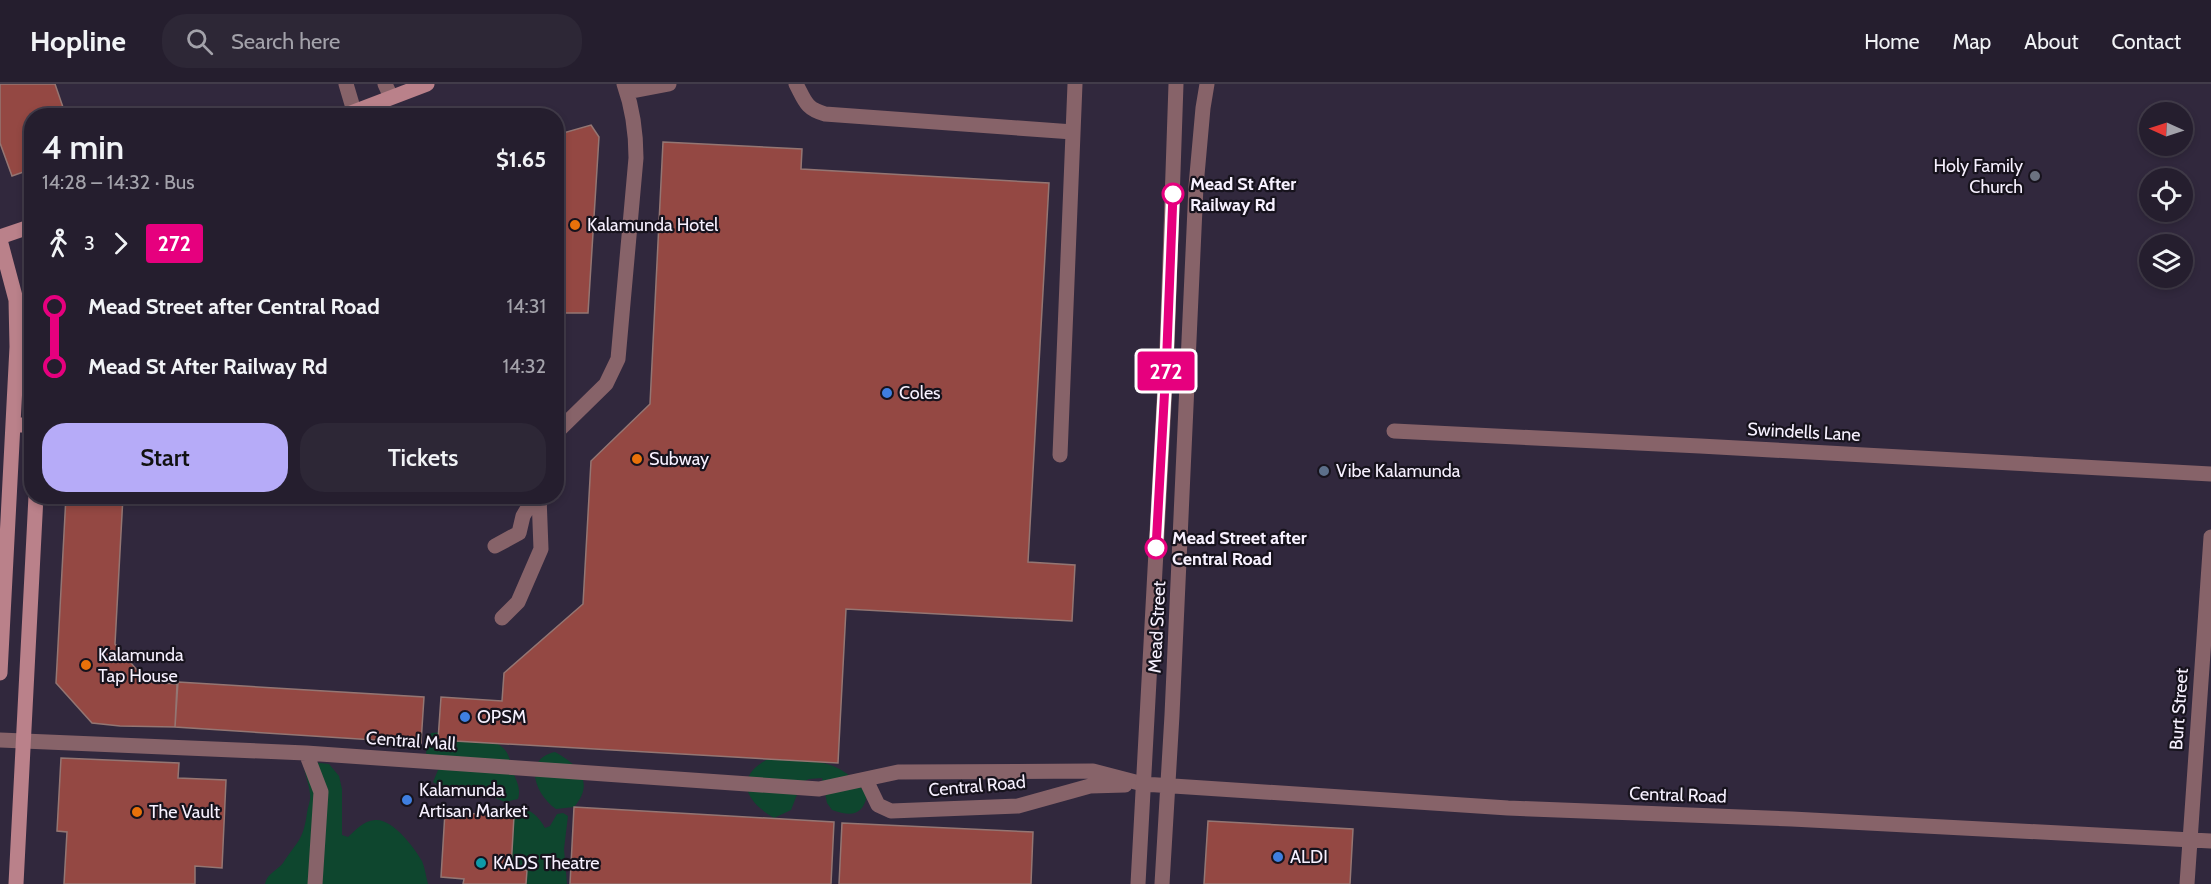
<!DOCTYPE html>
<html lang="en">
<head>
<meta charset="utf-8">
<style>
  body { margin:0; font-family:Cabin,sans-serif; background:#2d2736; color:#f1f3f6; height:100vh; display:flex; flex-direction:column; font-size:22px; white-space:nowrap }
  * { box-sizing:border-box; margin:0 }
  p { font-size:20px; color:#a3a2aa }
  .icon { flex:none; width:33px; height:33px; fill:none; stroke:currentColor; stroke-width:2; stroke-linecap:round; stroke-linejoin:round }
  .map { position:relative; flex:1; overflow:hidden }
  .side { position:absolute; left:24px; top:24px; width:540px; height:396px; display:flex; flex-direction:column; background:#251e2e; border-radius:24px; box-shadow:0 3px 9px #0003,0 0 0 2px #423c4a }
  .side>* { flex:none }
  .badge { padding:0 12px; border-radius:4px; font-size:21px; line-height:39px }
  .needle { width:39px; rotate:273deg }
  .tools { position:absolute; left:2139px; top:18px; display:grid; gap:12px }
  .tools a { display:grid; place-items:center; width:54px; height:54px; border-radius:50%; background:#251e2e; box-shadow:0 3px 9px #0003,0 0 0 2px #423c4a; font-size:30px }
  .map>.badge { position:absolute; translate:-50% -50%; box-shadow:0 0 0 3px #fff }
  .legs { display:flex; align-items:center; gap:9px; height:66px; padding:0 18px; font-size:20px }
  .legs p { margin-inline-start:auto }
  .overview { display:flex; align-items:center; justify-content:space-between; height:102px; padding:0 18px }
  h1 { font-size:33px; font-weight:600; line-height:45px }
  .cta { display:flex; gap:12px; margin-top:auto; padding:12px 18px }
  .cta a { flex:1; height:69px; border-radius:24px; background:#b6abf8; color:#111; font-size:24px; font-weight:600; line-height:69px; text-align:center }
  .cta a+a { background:#2d2736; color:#f1f3f6 }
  ul { padding:0 18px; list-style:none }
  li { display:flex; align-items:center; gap:21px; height:60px; font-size:22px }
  li i { display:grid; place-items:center; width:9px; height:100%; margin:0 8px; background:currentColor }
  li i::after { content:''; width:15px; height:15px; margin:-8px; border:4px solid; border-radius:50%; background:#251e2e }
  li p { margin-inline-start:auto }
  li:first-child i { background:linear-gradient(#0000 50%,currentColor 0) }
  li:last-child i { background:linear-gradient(currentColor 50%,#0000 0) }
  header { display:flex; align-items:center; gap:36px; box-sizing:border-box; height:84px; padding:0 30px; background:#251e2e; border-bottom:2px solid #423c4a }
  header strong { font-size:28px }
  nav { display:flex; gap:33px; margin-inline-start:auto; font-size:21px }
  .search { width:420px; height:54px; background:#2d2736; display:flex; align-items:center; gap:15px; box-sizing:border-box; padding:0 21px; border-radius:24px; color:#a3a2aa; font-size:22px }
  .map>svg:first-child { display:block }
  .green { fill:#0e462e }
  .building { fill:#944843; stroke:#947673; stroke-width:1.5 }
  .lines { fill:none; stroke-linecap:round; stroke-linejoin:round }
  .lane { stroke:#876369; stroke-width:15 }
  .street { stroke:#876369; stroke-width:15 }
  .secondary { stroke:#ba818a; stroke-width:15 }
  .line-1-casing { stroke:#fff; stroke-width:14 }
  .line-1 { stroke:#e6007e; stroke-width:9 }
  .worship-dot { fill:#6b7280; stroke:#17131d; stroke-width:2 }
  .stop-1-dot { fill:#fff; stroke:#e6007e; stroke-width:3 }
  .food-dot { fill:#e8710a; stroke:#17131d; stroke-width:2 }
  .shop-dot { fill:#3f7fe0; stroke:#17131d; stroke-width:2 }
  .service-dot { fill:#5c6f8a; stroke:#17131d; stroke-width:2 }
  .culture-dot { fill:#0f9aa8; stroke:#17131d; stroke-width:2 }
  .labels { text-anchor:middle; stroke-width:4.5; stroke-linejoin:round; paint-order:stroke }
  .poi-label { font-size:18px; fill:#f7f1ff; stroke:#17131d; text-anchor:start }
  .stop-label { font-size:18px; font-weight:bold; fill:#f7f1ff; stroke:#17131d; text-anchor:start }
  .street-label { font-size:18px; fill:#f7f1ff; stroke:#17131d }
</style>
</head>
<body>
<header>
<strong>Hopline</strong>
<div class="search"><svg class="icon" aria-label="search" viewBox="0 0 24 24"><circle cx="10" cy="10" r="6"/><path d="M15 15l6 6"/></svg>Search here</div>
<nav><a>Home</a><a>Map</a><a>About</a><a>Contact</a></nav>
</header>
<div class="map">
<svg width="2211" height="800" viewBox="0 0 2211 800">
  <rect width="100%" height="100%" fill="#31283d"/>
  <path class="green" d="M443 648C462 651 492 651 505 666 510 672 511 681 513 688 517 698 521 705 518 715L505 718 470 704C458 709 444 705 433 698L438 686 426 671 427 655 431 649Z
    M555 668C579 681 595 699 574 723L556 725C535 711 522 675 555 668Z
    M768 675C812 678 840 671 867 712 862 733 850 732 832 726L827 719 822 694 809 695 802 698 791 726 774 734C747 718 732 694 768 675Z
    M303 677 329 680 339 692 342 705V751L348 753C356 746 363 737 375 736 392 734 414 763 422 777 425 784 426 793 428 800H265C267 789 277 787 283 779 298 756 303 757 307 729 308 722 311 716 310 710 309 699 304 689 303 677Z
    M519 724C530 724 540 734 545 744L550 742 557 730 563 729 568 732 564 765 567 800H520L508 781 501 736 506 729Z"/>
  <path class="building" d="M0 0H55L66 32H32V85L12 92 0 59Z
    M591 41 599 53 588 229H556V51Z
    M663 58 802 65 801 85 1049 99 1028 478 1075 481 1072 537 846 525 838 679 438 656 441 613 502 617 504 589 583 520 591 377 650 320Z
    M66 412H123L115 560 147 598 177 600 175 643 120 642 92 639 56 599Z
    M178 598 424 613 421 659 175 643Z
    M61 674 179 679 178 694 226 696 222 784 195 782V800H64L67 748 57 747Z
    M574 723 834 738 831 800H570Z
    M445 728 514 732 511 785 527 786 526 800H463L464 795 441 793Z
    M1208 737 1353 745 1350 800H1204Z
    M842 739 1033 748 1031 800H839Z"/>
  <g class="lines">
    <path class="lane" d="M796 0C805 17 806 25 825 30L1073 48
      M627 8 669 0
      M1394 347 1700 362 2211 390
      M556 349 606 300 618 275 636 74C636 47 633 25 624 0
      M1060 371 1075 0
      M495 462 519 449 523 432 535 412
      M502 534 518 518 541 465 539 412
      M0 656 306 669 819 705 898 688 1093 687 1143 700
      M306 669 321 708 315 800
      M866 696 878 721 891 727 1018 722 1090 702 1125 701"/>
    <path class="street" d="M346 0 354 27
      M385 0 391 13
      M1143 700 1508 724 1792 735 2211 757
      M1138 800 1167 264 1176 0
      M1162 800 1172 631 1196 102 1203 24 1207 0
      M2187 800 2211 453"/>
    <path class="secondary" d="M343 32 427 0
      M0 153 32 142
      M0 156 16 216 17 263 0 589
      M14 341H32
      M16 800 36 412"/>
  </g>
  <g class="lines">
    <defs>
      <path id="line-1" d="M1156 464 1167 264 1173 110"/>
    </defs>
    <use href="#line-1" class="line-1-casing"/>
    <use href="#line-1" class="line-1"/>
  </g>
  <circle class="worship-dot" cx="2035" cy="92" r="6"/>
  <g class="stop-1-dot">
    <circle cx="1173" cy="110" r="10"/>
    <circle cx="1156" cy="464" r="10"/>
  </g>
  <g class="food-dot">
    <circle cx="575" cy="141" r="6"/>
    <circle cx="637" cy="375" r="6"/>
    <circle cx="86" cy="581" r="6"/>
    <circle cx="137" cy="728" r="6"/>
  </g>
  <g class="shop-dot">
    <circle cx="887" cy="309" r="6"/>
    <circle cx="465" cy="633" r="6"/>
    <circle cx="407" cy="716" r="6"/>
    <circle cx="1278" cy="773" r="6"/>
  </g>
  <circle class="service-dot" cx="1324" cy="387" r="6"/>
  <circle class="culture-dot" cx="481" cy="779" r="6"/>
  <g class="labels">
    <g class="poi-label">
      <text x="2023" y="88" text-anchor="end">Holy Family<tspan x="2023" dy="21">Church</tspan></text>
      <text x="587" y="147">Kalamunda Hotel</text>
      <text x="899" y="315">Coles</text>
      <text x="649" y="381">Subway</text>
      <text x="1336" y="393">Vibe Kalamunda</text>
      <text x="98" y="577">Kalamunda<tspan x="98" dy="21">Tap House</tspan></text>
      <text x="477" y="639">OPSM</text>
      <text x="419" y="712">Kalamunda<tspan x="419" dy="21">Artisan Market</tspan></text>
      <text x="149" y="734">The Vault</text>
      <text x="1290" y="779">ALDI</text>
      <text x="493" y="785">KADS Theatre</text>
    </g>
    <g class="stop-label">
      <text x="1190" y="106">Mead St After<tspan x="1190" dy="21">Railway Rd</tspan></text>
      <text x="1172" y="460">Mead Street after<tspan x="1172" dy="21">Central Road</tspan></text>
    </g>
    <g class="street-label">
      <text transform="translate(1804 348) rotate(3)" y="6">Swindells Lane</text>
      <text transform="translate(1157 543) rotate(-87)" y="6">Mead Street</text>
      <text transform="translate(2179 625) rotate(-86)" y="6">Burt Street</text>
      <text transform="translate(411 657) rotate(4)" y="6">Central Mall</text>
      <text transform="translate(977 702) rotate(-5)" y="6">Central Road</text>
      <text transform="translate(1678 711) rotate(2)" y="6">Central Road</text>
    </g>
  </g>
</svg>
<div class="tools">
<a><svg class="needle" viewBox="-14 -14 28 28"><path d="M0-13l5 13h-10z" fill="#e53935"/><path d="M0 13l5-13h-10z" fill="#a3a2aa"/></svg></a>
<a><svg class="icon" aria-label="locate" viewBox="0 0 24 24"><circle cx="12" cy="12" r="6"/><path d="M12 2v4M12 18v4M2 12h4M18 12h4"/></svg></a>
<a><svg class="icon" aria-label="layers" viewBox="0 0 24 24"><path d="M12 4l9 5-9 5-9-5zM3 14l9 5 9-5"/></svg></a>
</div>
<b class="badge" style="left:1166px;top:287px;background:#e6007e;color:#fff">272</b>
<section class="side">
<div class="overview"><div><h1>4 min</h1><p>14:28 – 14:32 · Bus</p></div><b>$1.65</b></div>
<div class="legs"><svg class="icon" aria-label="walk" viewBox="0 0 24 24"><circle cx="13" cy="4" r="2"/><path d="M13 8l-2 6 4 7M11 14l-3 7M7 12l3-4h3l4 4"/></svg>3<svg class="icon" aria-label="forward" viewBox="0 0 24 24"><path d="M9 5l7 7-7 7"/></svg><b class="badge" style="background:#e6007e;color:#fff">272</b></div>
<ul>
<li><i style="color:#e6007e"></i><b>Mead Street after Central Road</b><p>14:31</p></li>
<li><i style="color:#e6007e"></i><b>Mead St After Railway Rd</b><p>14:32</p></li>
</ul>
<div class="cta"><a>Start</a><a>Tickets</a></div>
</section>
</div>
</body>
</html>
